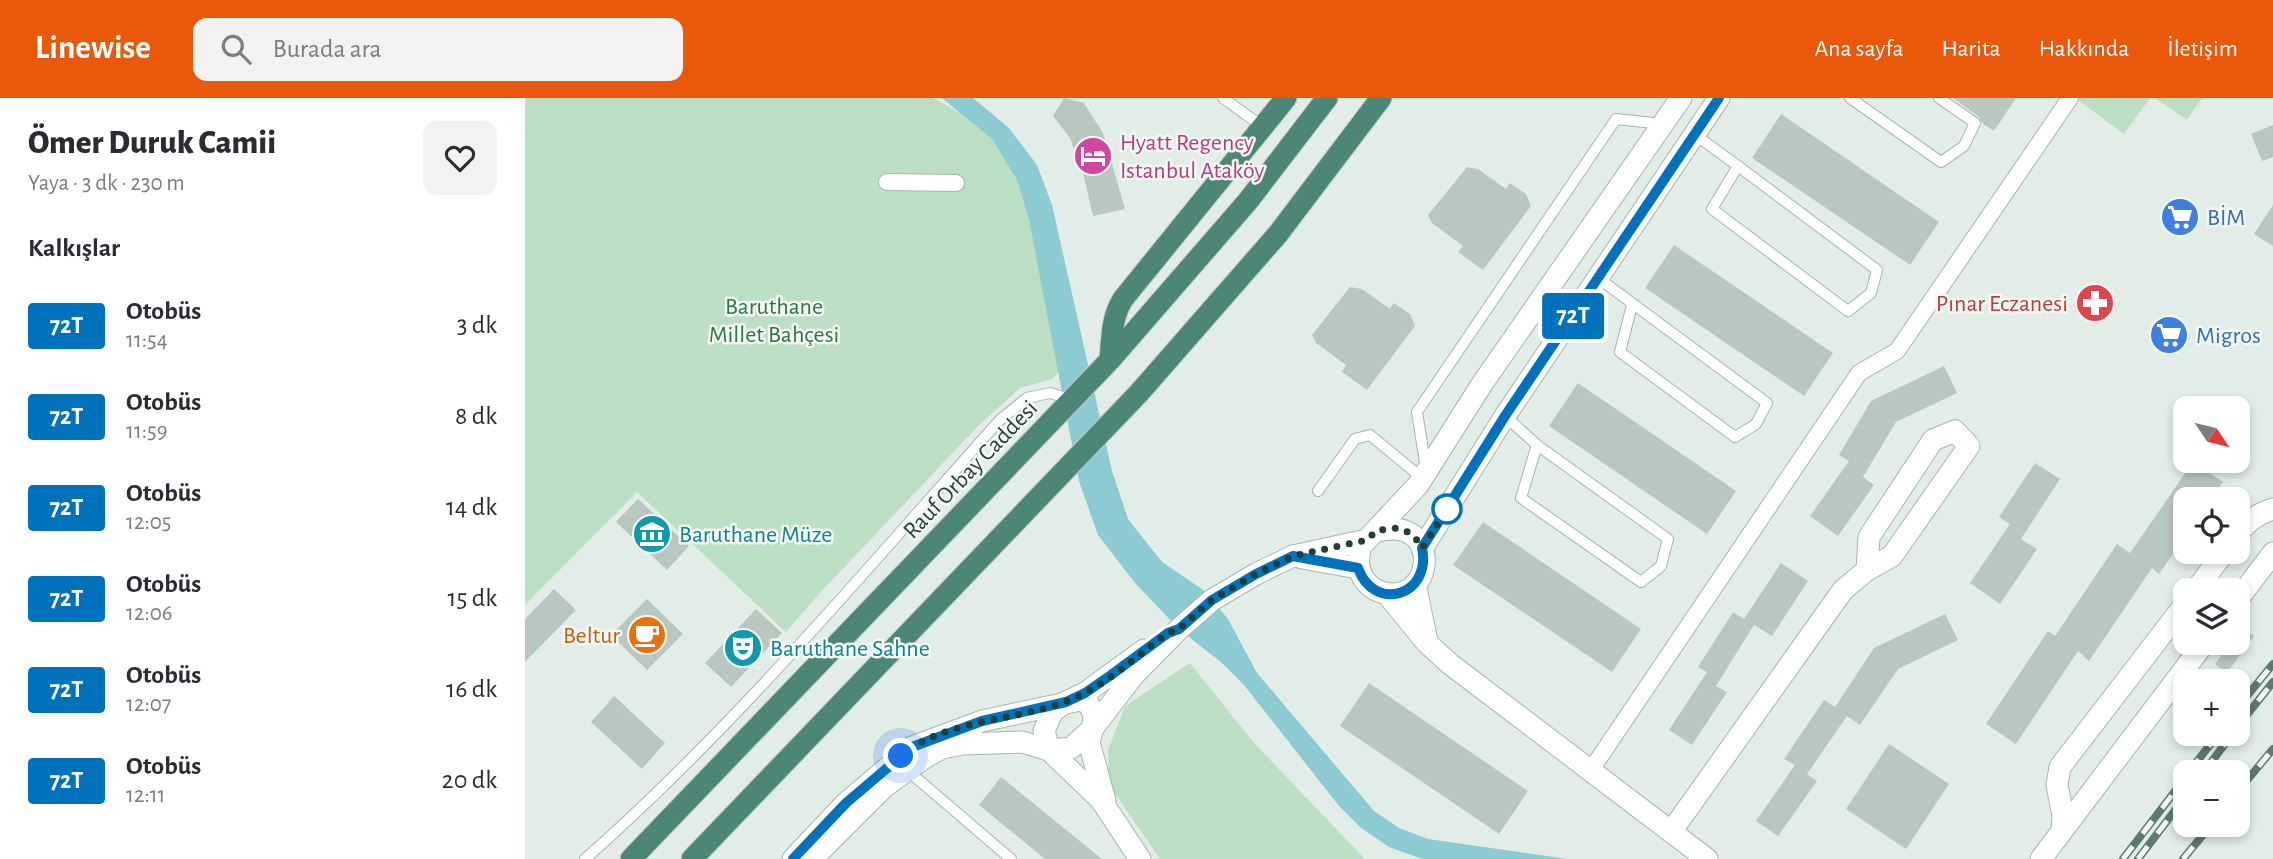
<!DOCTYPE html>
<html lang="tr">
<head>
<meta charset="utf-8">
<style>
  body { margin:0; font-family:"Alegreya Sans",sans-serif; background:#f2f2f3; color:#2b2b33; height:100vh; display:flex; flex-direction:column; font-size:26px; white-space:nowrap }
  * { box-sizing:border-box; margin:0 }
  p { font-size:23px; color:#7c7c81 }
  .icon { flex:none; width:38px; height:38px; fill:none; stroke:currentColor; stroke-width:2; stroke-linecap:round; stroke-linejoin:round }
  .map { position:relative; flex:1; overflow:hidden }
  .panel { display:flex; flex-direction:column; background:#fff; width:525px }
  .panel>* { flex:none }
  .badge { padding:0 14px; border-radius:5px; font-size:24px; line-height:46px }
  .needle { width:46px; rotate:125deg }
  .fabs { position:absolute; left:1648px; top:298px; display:grid; gap:14px }
  .fabs a { display:grid; place-items:center; width:77px; height:77px; border-radius:14px; background:#fff; box-shadow:0 4px 10px #0003; font-size:35px }
  .you { position:absolute; width:35px; height:35px; margin:-18px; border:5px solid #fff; border-radius:50%; background:#1a73e8; box-shadow:0 0 0 10px #1a73e833 }
  .map>.badge { position:absolute; translate:-50% -50%; box-shadow:0 0 0 4px #fff }
  h2 { padding:0 28px; font-size:26px; line-height:63px }
  .round { display:grid; place-items:center; flex:none; width:74px; height:74px; border-radius:14px; background:#f2f2f3 }
  .headline { display:flex; align-items:center; justify-content:space-between; height:119px; padding:0 28px }
  h1 { font-size:33px; font-weight:800; line-height:52px }
  ul { padding:0; list-style:none }
  li { display:flex; align-items:center; gap:21px; height:91px; padding:0 28px }
  li div { flex:1 }
  li b { display:block; font-size:26px }
  li em { font-style:normal }
  li .badge { min-width:77px; font-weight:700; text-align:center }
  header { display:flex; align-items:center; gap:42px; box-sizing:border-box; height:98px; padding:0 35px; background:#ea580c; color:#fff }
  header strong { font-size:33px }
  nav { display:flex; gap:38px; margin-inline-start:auto; font-size:24px }
  .search { width:490px; height:63px; background:#f2f2f3; display:flex; align-items:center; gap:18px; box-sizing:border-box; padding:0 24px; border-radius:14px; color:#7c7c81; font-size:26px }
  main { display:flex; flex:1; min-height:0 }
  .map>svg:first-child { display:block }
  .green { fill:#bcdec3 }
  .water { fill:#8ccbd1 }
  .building { fill:#b8c8c1 }
  .lines { fill:none; stroke-linecap:round; stroke-linejoin:round }
  .service-casing { stroke:#a6b5af; stroke-width:12 }
  .pedestrian-casing { stroke:#a6b5af; stroke-width:18 }
  .minor-casing { stroke:#a6b5af; stroke-width:23 }
  .tertiary-casing { stroke:#a6b5af; stroke-width:23 }
  .secondary-casing { stroke:#a1b9af; stroke-width:23 }
  .trunk-casing { stroke:#c1c9c6; stroke-width:23 }
  .service { stroke:#fff; stroke-width:10 }
  .pedestrian { stroke:#fff; stroke-width:16 }
  .minor { stroke:#fff; stroke-width:21 }
  .tertiary { stroke:#fff; stroke-width:21 }
  .secondary { stroke:#fff; stroke-width:21 }
  .trunk { stroke:#4c8676; stroke-width:21 }
  .rail-casing { stroke:#5d7a70; stroke-width:8 }
  .rail { stroke:#f4f9f6; stroke-width:5; stroke-dasharray:16; stroke-linecap:butt }
  .line-casing { stroke:#fff; stroke-width:16 }
  .line { stroke:#0072bc; stroke-width:10 }
  .walk { stroke:#233e35; stroke-width:7; stroke-dasharray:0 12.6 }
  .stop-dot { fill:#fff; stroke:#0072bc; stroke-width:3.5 }
  .labels { text-anchor:middle; stroke-width:5; stroke-linejoin:round; paint-order:stroke }
  .hotel-label { font-size:24px; fill:#b23c85; stroke:#f4f9f6; text-anchor:start }
  .shop-label { font-size:24px; fill:#366cbe; stroke:#f4f9f6; text-anchor:start }
  .health-label { font-size:24px; fill:#be3a42; stroke:#f4f9f6; text-anchor:end }
  .park-label { font-size:24px; fill:#2d7545; stroke:#f4f9f6 }
  .street-label { font-size:24px; fill:#233e35; stroke:#f4f9f6 }
  .culture-label { font-size:24px; fill:#0d838f; stroke:#f4f9f6; text-anchor:start }
  .food-label { font-size:24px; fill:#c56008; stroke:#f4f9f6; text-anchor:end }
</style>
</head>
<body>
<header>
<strong>Linewise</strong>
<div class="search"><svg class="icon" aria-label="search" viewBox="0 0 24 24"><circle cx="10" cy="10" r="6"/><path d="M15 15l6 6"/></svg>Burada ara</div>
<nav><a>Ana sayfa</a><a>Harita</a><a>Hakkında</a><a>İletişim</a></nav>
</header>
<main>
<section class="panel">
<div class="headline"><div><h1>Ömer Duruk Camii</h1><p>Yaya · 3 dk · 230 m</p></div><a class="round"><svg class="icon" aria-label="heart" viewBox="0 0 24 24"><path d="M12 20l-8-8c-3-5 5-10 8-4 3-6 11-1 8 4z"/></svg></a></div>
<h2>Kalkışlar</h2>
<ul>
<li><span class="badge" style="background:#0072bc;color:#fff">72T</span><div><b>Otobüs</b><p>11:54</p></div><em>3 dk</em></li>
<li><span class="badge" style="background:#0072bc;color:#fff">72T</span><div><b>Otobüs</b><p>11:59</p></div><em>8 dk</em></li>
<li><span class="badge" style="background:#0072bc;color:#fff">72T</span><div><b>Otobüs</b><p>12:05</p></div><em>14 dk</em></li>
<li><span class="badge" style="background:#0072bc;color:#fff">72T</span><div><b>Otobüs</b><p>12:06</p></div><em>15 dk</em></li>
<li><span class="badge" style="background:#0072bc;color:#fff">72T</span><div><b>Otobüs</b><p>12:07</p></div><em>16 dk</em></li>
<li><span class="badge" style="background:#0072bc;color:#fff">72T</span><div><b>Otobüs</b><p>12:11</p></div><em>20 dk</em></li>
</ul>
</section>
<div class="map">
<svg width="1748" height="761" viewBox="0 0 1748 761">
  <rect width="100%" height="100%" fill="#e3ede8"/>
  <path class="green" d="M0 0H408L434 14 467 41 492 82 504 122 534 274 527 281 495 290 454 327 294 496 261 534 112 394 0 507Z
    M1550 0H1625L1599 36Z
    M1630 0H1677L1662 22Z
    M665 565 729 645 840 761H635L584 687 583 652 600 608Z"/>
  <path class="water" d="M417 0H448L484 30 512 67 527 107 587 373 603 421 637 464 677 491 687 502 703 521 732 575 849 713 874 730 903 741 1043 761H897L864 749 835 729 814 708 719 587 697 565 654 531 610 485 573 437 554 383 504 122 492 82 467 41Z"/>
  <path class="building" d="M539 0 559 5 578 35 600 111 568 118 558 75 545 40 528 18Z
    M1428 0H1491L1469 33 1458 26 1454 19Z
    M1256 16 1414 124 1385 167 1227 60Z
    M1748 27V59L1737 63 1726 36Z
    M942 69 953 71 981 91 985 85 1001 96 1006 108 958 172 933 154 938 148 907 125 903 117Z
    M1748 107V148L1729 136Z
    M1149 147 1308 255 1279 298 1120 190Z
    M825 189 837 191 865 211 869 205 885 216 890 228 842 292 817 274 821 267 791 245 787 237Z
    M1419 268 1432 295 1371 324 1338 379 1349 387 1313 438 1285 418 1324 363 1314 357 1346 303Z
    M1053 285 1211 393 1182 436 1024 328Z
    M1668 364 1698 384 1686 401H1661V438L1634 476 1627 470 1564 563 1553 553 1491 646 1461 626 1523 533 1530 538 1592 446 1605 455Z
    M1510 365 1535 381 1496 441 1512 451 1475 506 1445 485 1485 426 1474 419Z
    M113 401 164 448 142 472 91 424Z
    M958 424 1116 531 1087 574 928 467Z
    M1256 465 1283 483 1247 538 1229 527 1191 588 1202 594 1167 647 1144 632 1182 574 1173 569 1208 514 1219 521Z
    M29 491 51 512 0 564V521Z
    M122 501 158 536 122 572 86 537Z
    M231 511 257 535 206 589 180 565Z
    M1420 516 1433 542 1373 571 1335 627 1322 618 1282 676 1292 683 1253 738 1231 723 1270 667 1259 661 1299 602 1310 609 1349 550Z
    M1717 530 1729 538 1702 575 1690 566 1706 544H1713V535Z
    M844 585 1003 693 974 736 815 628Z
    M89 598 140 645 117 671 66 624Z
    M1364 646 1424 686 1381 751 1321 711Z
    M476 679 577 761H520L454 707Z"/>
  <g class="lines">
    <defs>
      <path id="service" d="M698 0 738 29
        M1325 0 1416 64 1439 48 1450 25 1414 0
        M1169 36 1213 68
        M1213 68 1352 172 1346 195 1323 213 1187 111Z
        M1073 180 1242 305 1231 326 1210 339 1095 254 1107 207
        M980 318 1012 347 1143 441 1136 468 1116 484 996 400 1012 347
        M901 371 892 314 1091 21 1138 26
        M793 393 830 341 845 337 897 380
        M382 672 486 761
        M60 761C211 628 341 471 475 322L502 300 525 295 548 302"/>
      <path id="pedestrian" d="M362 84 431 85
        M1066 672 1334 275 1372 253 1545 0"/>
      <path id="minor" d="M1713 436C1723 423 1732 416 1748 411
        M890 486 902 543
        M1671 492 1700 453
        M862 496 902 545 925 566 1182 761
        M1713 501 1748 455
        M1537 733 1680 544
        M1146 734 1318 492 1342 472 1367 458 1444 348 1430 333 1408 342 1344 439 1342 472
        M1516 761 1537 733 1538 718 1532 687 1535 669 1661 505"/>
      <path id="tertiary" d="M851 433C866 430 881 429 892 441 898 448 900 458 899 467 893 514 820 501 836 448L893 387 957 286 1156 0
        M897 451 980 318 1194 0
        M768 458 842 442
        M777 460 833 470
        M568 630 564 644 580 703
        M524 652 576 702 615 761"/>
      <path id="secondary" d="M524 652 519 633 528 613 541 604 560 595 619 552
        M268 761 321 705 387 649 457 623 555 602 563 605 569 616 568 630
        M287 761 358 690 399 660 417 650 438 646 497 644 524 652 546 650 568 630 608 578 654 531 687 502 731 476 768 458"/>
      <path id="trunk" d="M585 262C587 241 586 220 598 201L761 0
        M106 761 585 262 723 103 802 0
        M167 761 614 295 753 136 856 0"/>
    </defs>
    <use href="#service" class="service-casing"/>
    <use href="#pedestrian" class="pedestrian-casing"/>
    <use href="#minor" class="minor-casing"/>
    <use href="#tertiary" class="tertiary-casing"/>
    <use href="#secondary" class="secondary-casing"/>
    <use href="#trunk" class="trunk-casing"/>
    <use href="#service" class="service"/>
    <use href="#pedestrian" class="pedestrian"/>
    <use href="#minor" class="minor"/>
    <use href="#tertiary" class="tertiary"/>
    <use href="#secondary" class="secondary"/>
    <use href="#trunk" class="trunk"/>
    <defs>
      <path id="rail" d="M1713 609 1748 566
        M1713 628 1748 584
        M1664 674 1694 635
        M1679 674 1708 635
        M1713 693 1748 651
        M1598 761 1661 679
        M1613 761 1661 698
        M1658 761 1687 726"/>
    </defs>
    <use href="#rail" class="rail-casing"/>
    <use href="#rail" class="rail"/>
  </g>
  <g class="lines">
    <defs>
      <path id="line" d="M268 761 321 705 387 649 457 623 541 604 560 595 586 577 643 535 654 531 687 502 731 476 768 458 833 470C849 515 907 498 897 450L980 318 1194 0"/>
    </defs>
    <use href="#line" class="line-casing"/>
    <use href="#line" class="line"/>
    <path class="walk" d="M376 658C422 620 488 624 542 603 580 589 611 558 643 535L654 531 687 502 731 476 768 458 842 442 851 433 861 431 873 430 883 434 891 441 897 450 925 407 922 411"/>
  </g>
  <defs>
    <symbol id="hotel-disc" viewBox="-11 -11 22 22"><circle r="9.5" fill="#d1479c" stroke="#f4f9f6"/><path d="M-6-4.5h1.5V1H6V5H4.5V3h-9V5H-6ZM-4 0a1.8 1.8 0 1 1 3.6 0ZM.5 0V-2.5h3Q6-2.5 6 0Z" fill="#fff"/></symbol>
    <symbol id="supermarket-disc" viewBox="-11 -11 22 22"><circle r="9.5" fill="#3f7fe0" stroke="#f4f9f6"/><path d="M-6-5.5h2.5l.6 2H6L4.5 2H-2.5L-4.4-4H-6ZM-1.5 3.2a1.3 1.3 0 1 0 .1 0ZM3 3.2a1.3 1.3 0 1 0 .1 0Z" fill="#fff"/></symbol>
    <symbol id="pharmacy-disc" viewBox="-11 -11 22 22"><circle r="9.5" fill="#e0444e" stroke="#f4f9f6"/><path d="M-2-6h4v4h4v4h-4v4h-4v-4h-4v-4h4Z" fill="#fff"/></symbol>
    <symbol id="museum-disc" viewBox="-11 -11 22 22"><circle r="9.5" fill="#0f9aa8" stroke="#f4f9f6"/><path d="M0-6L6-3V-2H-6V-3ZM-5-1h2V3h-2ZM-1-1h2V3h-2ZM3-1h2V3H3ZM-6 4H6V6H-6Z" fill="#fff"/></symbol>
    <symbol id="cafe-disc" viewBox="-11 -11 22 22"><circle r="9.5" fill="#e8710a" stroke="#f4f9f6"/><path d="M-5.5-4.5H6V0H3Q3 3.5 0 3.5H-2.5Q-5.5 3.5-5.5 0ZM3-3.2v2h1.7v-2ZM-6 4.5H4V6H-6Z" fill="#fff"/></symbol>
    <symbol id="theatre-disc" viewBox="-11 -11 22 22"><circle r="9.5" fill="#0f9aa8" stroke="#f4f9f6"/><path d="M-5-5.5Q0-4 5-5.5V0Q5 5 0 6Q-5 5-5 0ZM-3.3-2.5H-1v1.5H-3.3ZM1-2.5H3.3v1.5H1ZM-2.8 1Q0 5.5 2.8 1Z" fill="#fff"/></symbol>
  </defs>
  <g fill-rule="evenodd">
    <use href="#hotel-disc" x="546" y="36" width="44" height="44"/>
    <use href="#supermarket-disc" x="1633" y="97" width="44" height="44"/>
    <use href="#pharmacy-disc" x="1548" y="183" width="44" height="44"/>
    <use href="#supermarket-disc" x="1622" y="215" width="44" height="44"/>
    <use href="#museum-disc" x="105" y="414" width="44" height="44"/>
    <use href="#cafe-disc" x="100" y="515" width="44" height="44"/>
    <use href="#theatre-disc" x="196" y="528" width="44" height="44"/>
  </g>
  <circle class="stop-dot" cx="922" cy="411" r="14"/>
  <g class="labels">
    <g class="hotel-label">
      <text x="595" y="52">Hyatt Regency<tspan x="595" dy="28">Istanbul Ataköy</tspan></text>
    </g>
    <g class="shop-label">
      <text x="1682" y="127">BİM</text>
      <text x="1671" y="245">Migros</text>
    </g>
    <g class="health-label">
      <text x="1543" y="213">Pınar Eczanesi</text>
    </g>
    <g class="park-label">
      <text x="249" y="216">Baruthane<tspan x="249" dy="28">Millet Bahçesi</tspan></text>
    </g>
    <g class="street-label">
      <text transform="translate(445 371) rotate(-46)" y="8">Rauf Orbay Caddesi</text>
    </g>
    <g class="culture-label">
      <text x="154" y="444">Baruthane Müze</text>
      <text x="245" y="558">Baruthane Sahne</text>
    </g>
    <g class="food-label">
      <text x="95" y="545">Beltur</text>
    </g>
  </g>
</svg>
<div class="fabs">
<a><svg class="needle" viewBox="-14 -14 28 28"><path d="M0-13l5 13h-10z" fill="#e53935"/><path d="M0 13l5-13h-10z" fill="#7c7c81"/></svg></a>
<a><svg class="icon" aria-label="locate" viewBox="0 0 24 24"><circle cx="12" cy="12" r="6"/><path d="M12 2v4M12 18v4M2 12h4M18 12h4"/></svg></a>
<a><svg class="icon" aria-label="layers" viewBox="0 0 24 24"><path d="M12 4l9 5-9 5-9-5zM3 14l9 5 9-5"/></svg></a>
<a>+</a>
<a>−</a>
</div>
<div class="you" style="left:376px;top:658px"></div>
<b class="badge" style="left:1048px;top:218px;background:#0072bc;color:#fff">72T</b>
</div>
</main>
</body>
</html>
